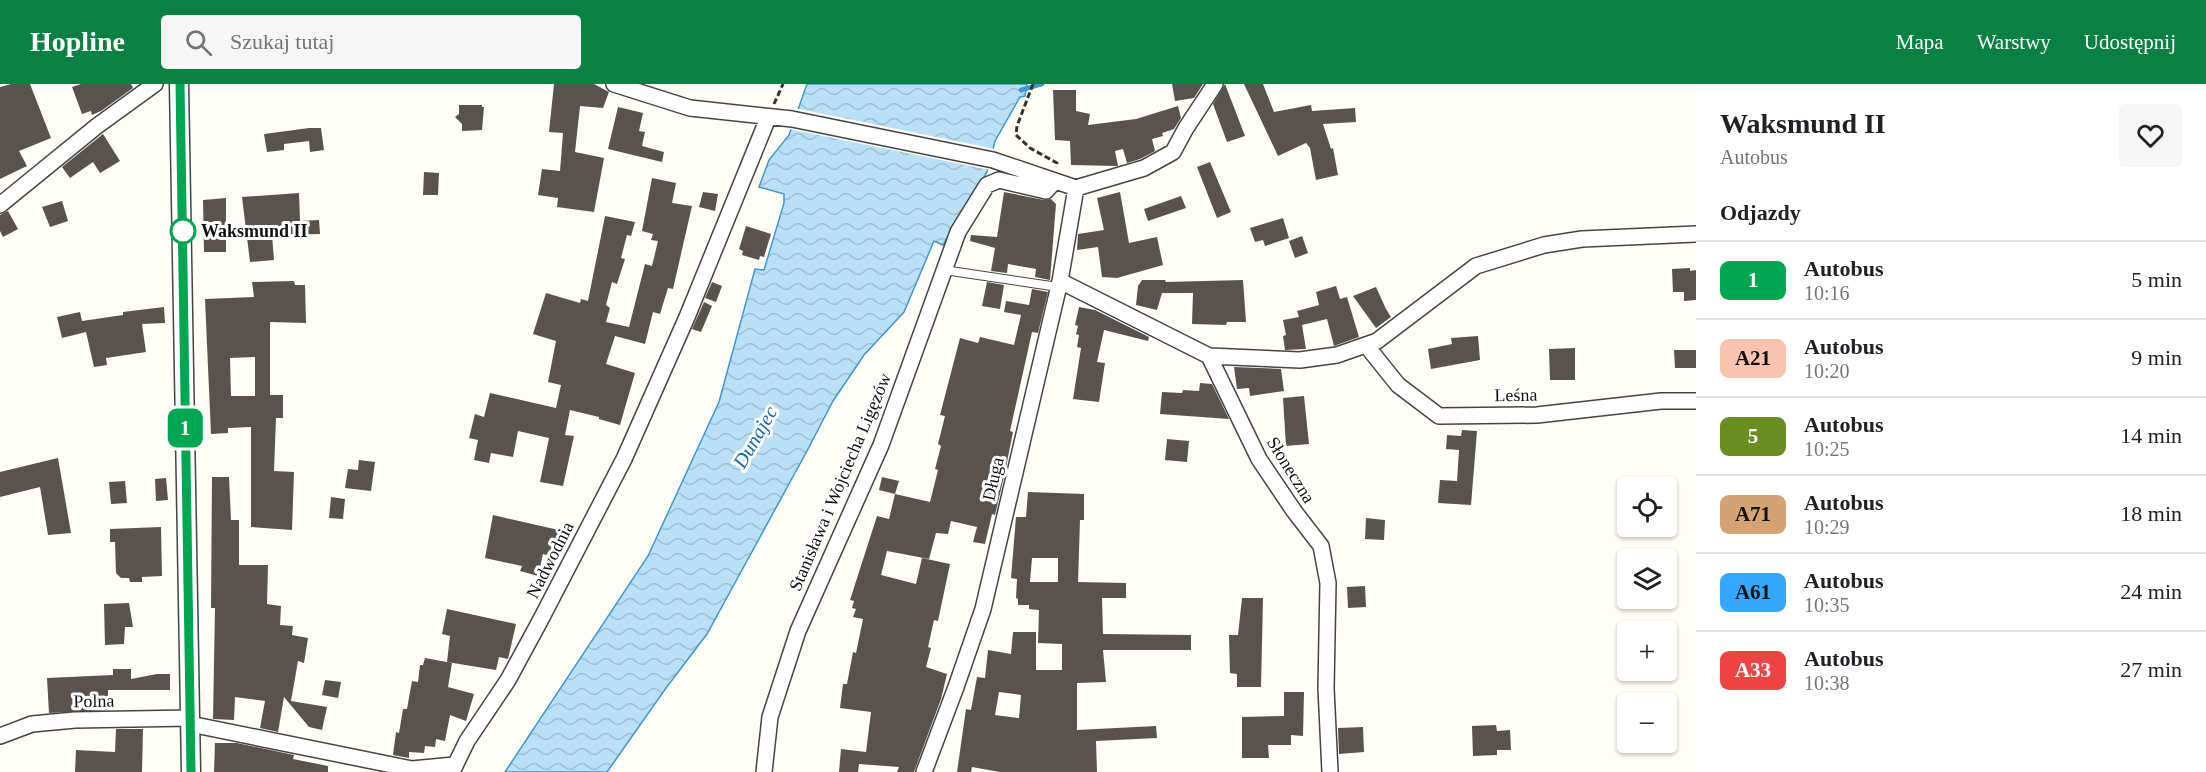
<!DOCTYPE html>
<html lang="pl">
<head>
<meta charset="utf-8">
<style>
  body { margin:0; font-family:Georgia,serif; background:#f6f6f6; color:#202124; height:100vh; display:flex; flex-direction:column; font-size:22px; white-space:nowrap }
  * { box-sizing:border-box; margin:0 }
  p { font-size:20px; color:#757577 }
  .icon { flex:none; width:33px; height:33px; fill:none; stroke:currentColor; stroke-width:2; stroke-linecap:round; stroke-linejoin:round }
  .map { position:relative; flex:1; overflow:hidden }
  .side { display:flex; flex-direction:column; background:#fff; width:510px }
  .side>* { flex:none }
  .badge { padding:0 12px; border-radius:9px; font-size:21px; line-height:39px }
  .buttons { position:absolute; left:1617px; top:393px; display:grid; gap:12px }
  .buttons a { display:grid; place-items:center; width:60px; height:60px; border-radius:6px; background:#fff; box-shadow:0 2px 4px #0004; font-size:30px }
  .map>.badge { position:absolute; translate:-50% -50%; box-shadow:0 0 0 3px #fff }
  h2 { padding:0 24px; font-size:22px; line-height:54px }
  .round { display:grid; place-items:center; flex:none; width:63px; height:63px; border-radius:6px; background:#f6f6f6 }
  .head { display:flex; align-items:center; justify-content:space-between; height:102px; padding:0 24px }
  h1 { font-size:28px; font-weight:800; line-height:45px }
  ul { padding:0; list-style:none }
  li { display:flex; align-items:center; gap:18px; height:78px; padding:0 24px; border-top:2px solid #e0e0e0 }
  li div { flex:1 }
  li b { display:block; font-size:22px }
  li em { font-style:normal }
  li .badge { min-width:66px; font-weight:700; text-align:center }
  header { display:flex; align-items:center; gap:36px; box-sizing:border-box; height:84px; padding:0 30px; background:#0b8043; color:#fff }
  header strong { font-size:28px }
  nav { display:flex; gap:33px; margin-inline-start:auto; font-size:21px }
  .search { width:420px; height:54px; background:#f6f6f6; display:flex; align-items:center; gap:15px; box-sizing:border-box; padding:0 21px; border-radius:6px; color:#757577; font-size:22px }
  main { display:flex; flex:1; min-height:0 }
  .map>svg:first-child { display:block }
  .water { fill:url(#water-waves); stroke:#3f96cf; stroke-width:1.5 }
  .pier { fill:#fffdf5 }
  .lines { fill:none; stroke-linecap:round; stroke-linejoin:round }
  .stream { stroke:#3f96cf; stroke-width:4.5 }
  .building { fill:#5a524d; fill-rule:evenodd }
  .service-casing { stroke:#444; stroke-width:10 }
  .minor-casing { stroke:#444; stroke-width:18 }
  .tertiary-casing { stroke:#444; stroke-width:21 }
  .path { stroke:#333; stroke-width:3; stroke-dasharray:6 3; stroke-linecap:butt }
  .service { stroke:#fff; stroke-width:8 }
  .minor { stroke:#fff; stroke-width:15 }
  .tertiary { stroke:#fff; stroke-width:18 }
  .line-casing { stroke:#fff; stroke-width:14 }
  .line { stroke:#00a651; stroke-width:9 }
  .stop-dot { fill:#fff; stroke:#00a651; stroke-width:3 }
  .labels { text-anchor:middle; stroke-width:6; stroke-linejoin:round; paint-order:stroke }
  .stop-label { font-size:18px; font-weight:bold; fill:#111; stroke:#fff; text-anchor:start }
  .street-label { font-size:18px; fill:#111; stroke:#fff }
  .water-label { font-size:20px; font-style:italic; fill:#1768a6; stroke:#fff }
</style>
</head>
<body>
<header>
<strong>Hopline</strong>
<div class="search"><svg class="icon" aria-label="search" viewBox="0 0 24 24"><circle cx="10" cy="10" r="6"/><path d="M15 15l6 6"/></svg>Szukaj tutaj</div>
<nav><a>Mapa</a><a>Warstwy</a><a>Udostępnij</a></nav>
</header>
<main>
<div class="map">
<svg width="1696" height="688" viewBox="0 0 1696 688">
  <defs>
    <pattern id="water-waves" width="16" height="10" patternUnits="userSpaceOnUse" patternTransform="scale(1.5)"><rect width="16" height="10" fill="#b9e0f7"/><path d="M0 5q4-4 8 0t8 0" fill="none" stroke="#9ebfd3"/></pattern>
  </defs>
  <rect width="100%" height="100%" fill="#fffdf5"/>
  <path class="water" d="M807 0H1027L1025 12 1020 13 995 57 987 88 943 161 934 157 904 228 864 271 833 317 807 367 707 550 666 604 607 688H505L648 472 719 318 755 185 764 186 784 119V110L759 103 769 76 789 51Z"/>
  <path class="pier" d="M794 24 995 65 990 86 789 45Z"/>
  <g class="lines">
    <path class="stream" d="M1021 6 1042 0"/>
  </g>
  <path class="building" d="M11 0H30L51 54 19 67 27 82 0 95V3Z
    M81 0H131L133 4 101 27 92 31 91 27 82 30 72 3Z
    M554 0H594L609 8 603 24 580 22 575 68 604 74 594 128 557 123 558 114 538 111 542 85 560 87 563 49 549 48Z
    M1172 0H1203L1194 14 1175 17Z
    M1225 0 1245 52 1227 58 1213 20Z
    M1244 0H1263L1274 28 1311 21 1312 27 1355 24 1356 38 1323 40 1331 65 1333 64 1338 91 1316 96 1310 64 1306 59 1278 72Z
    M1053 6H1076V27L1090 30 1088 41 1136 35 1178 22 1181 34 1174 45 1162 49 1163 52 1152 55 1155 67 1140 75 1127 79 1123 65 1115 67 1118 82 1071 81 1070 57 1055 56Z
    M459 21H482V23H484L482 46 462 47V40L455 33 459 30Z
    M618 23 643 29 639 47 645 48 642 62 664 68 662 78 608 65Z
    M309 44H321L324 66 310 68 309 57 284 60V66L267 68 264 50Z
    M103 50 120 77 100 89 93 78 70 94 62 83Z
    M1210 78 1231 128 1217 134 1197 83Z
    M424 88 439 89 438 111H423Z
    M652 94 676 99 672 119 692 122 673 205 668 204 660 230 653 228 645 260 615 252 606 280 635 289 620 341 599 335V333L570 326 565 351 574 352 563 402 540 398 549 354 518 347 513 373 491 369 489 379 474 376 478 356 469 354 475 330 484 333 490 309 556 324 561 301 548 298 556 257 533 250 546 209 580 219 581 215 588 217 605 132 635 138 631 152 627 151 621 174 625 175 617 200 612 198 606 221 610 224 606 238 629 243 645 180 652 182 658 157 651 156 653 150 642 147Z
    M703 108 718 110 715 127 699 123Z
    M1004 108 1044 116 1051 115 1056 120 1050 196 1035 193 1036 185 1008 180 1007 189 991 187 995 164 970 157 971 151 997 153Z
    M1120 108 1129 159 1157 153 1163 181 1117 194 1102 193 1098 163 1077 166 1078 150 1104 146 1097 114Z
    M299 109 300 137 319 136 320 150 272 151 274 176 250 178 242 113Z
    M1181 112 1186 124 1148 137 1144 125Z
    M226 114V168H204L203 116Z
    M62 117 68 137 50 143 42 123Z
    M8 127 18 145 3 153 0 147V131Z
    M1283 134 1289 154 1265 162 1263 156 1255 158 1250 144Z
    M746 142 771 150 764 173 760 172 759 176 742 171 743 167 739 165Z
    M1302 152 1308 169 1295 174 1289 157Z
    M1690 184V187L1696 186V216L1684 217V208H1673L1672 185Z
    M1142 196H1165L1166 198 1243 196 1246 238H1227L1226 241 1192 240 1193 209H1162L1157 226 1136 221 1138 202Z
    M294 197 295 201H305L306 239 270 238V311H283V334H276L274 387 294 388 292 446 251 443V343L228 344V349L211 350 205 215 254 213 252 198ZM255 273V312H231L230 274Z
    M712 198 722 202 716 218 705 214Z
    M987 198 1004 201 1000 225 982 222Z
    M1336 202 1340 215 1347 213 1359 253 1334 262 1327 235 1302 241 1306 265 1285 266 1283 252 1286 251 1283 236 1299 233 1297 227 1319 221 1316 208Z
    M1376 203 1386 225 1391 233 1376 244 1353 212Z
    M1032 205 1048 208 1038 249 1032 248 1010 347 1013 348 1005 388 995 431 992 430 985 460 973 458 977 443 951 437 948 450 936 449 929 475 887 467 881 491 916 500 922 474 950 480 938 537 934 536 928 563 931 564 926 583 947 590 941 615 914 688H897L899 683 859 680 858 688H839L841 665 866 668 871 628 840 624 843 600H847L853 568 856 569 863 535 853 533 856 525 852 524 854 517 850 516 877 432 889 435 895 410 930 418 938 386 935 385 941 362 938 360 945 332 940 331 960 254 978 259 980 253 1014 261 1021 231 1004 228 1006 217 1029 221Z
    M704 218 712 222 701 248 692 245Z
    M164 223 165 239 142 240 146 268 106 274 107 281 94 283 86 248 62 254 57 233 80 228 82 237 123 231V228Z
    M1079 223 1095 226 1149 253 1148 257 1104 246 1097 278 1105 279 1099 318 1073 315 1081 264 1077 263 1079 251 1076 250 1078 242 1075 241Z
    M1478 252 1480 276 1431 285 1428 265 1452 260 1451 254Z
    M1575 264V296H1550L1549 265Z
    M1674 266H1696V284H1675Z
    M1234 283 1281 285 1284 307 1250 312 1249 304 1237 305Z
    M1200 299 1212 300 1229 335 1160 330 1162 308 1182 309 1183 306 1199 307Z
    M1304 312 1309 360 1286 362 1283 314Z
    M1462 346 1477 347 1471 421 1438 419 1440 396 1457 397 1459 366 1446 365 1447 351 1461 352Z
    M1167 355 1189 357 1187 378 1165 376Z
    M58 374 71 449 48 451 40 403 0 413V388Z
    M359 376 375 378 371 407 345 404 348 385 358 386Z
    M212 393H229L231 436H239V481H268L267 520 281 522 280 541 293 542 292 551 308 554 304 579 298 577 291 617 327 623 322 646 309 643 284 613 278 648 260 644 265 617 235 613 234 636 213 635 215 524H211Z
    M882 393 899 397 895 410 879 406Z
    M166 394 168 416 156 417 155 395Z
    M125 397 127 419 111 420 109 398Z
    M1028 408 1084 410V436H1080L1078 498 1126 499V514H1102L1103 550 1191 551V566H1103L1106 598 1077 599V646L1156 642 1157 654 1096 657 1097 688H1000L972 683 971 688H957L966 625 971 626 977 593 985 594 988 566 1011 570 1013 548H1036V586H1062V560L1038 559 1039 526 1029 525V521H1018V515L1016 514 1017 495 1011 494 1016 433H1026ZM1032 474H1058V498H1030ZM999 608 1021 611 1019 634 995 631Z
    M331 413 345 415 343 435 329 434Z
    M493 431 563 447 557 469 552 468 551 472 543 470 538 492 520 487 522 482 485 474Z
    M1366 434 1385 436 1384 456 1365 455Z
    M161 443 162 492 142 493V498H130L129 494H121L116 489 115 458H110V445Z
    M1365 502 1366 523 1348 524 1347 503Z
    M1242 514H1263L1261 603H1237V590L1230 589 1229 551H1238Z
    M129 519 133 543H125L124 560 105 561 104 520Z
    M447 525 516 540 508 575 499 573 496 586 447 578 450 552 442 550Z
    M425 574 452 579 448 603 474 610 466 637 450 631 445 657 436 655 435 663 425 662 424 669 409 668V674L393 671 396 648 399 649 403 625H407L412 597 418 598 420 581H423Z
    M113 585H131V595L157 590H170V606H108V626L49 629 47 594 113 591Z
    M325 596 341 598 338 614 322 611Z
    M1284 608H1304L1303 652 1291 651V661H1268L1269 674H1242V633L1284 632Z
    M1496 641 1497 647 1510 646 1511 666H1497V671L1473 672 1472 642Z
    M1363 643 1364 668 1339 670 1338 644Z
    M116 645H143L142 688H75L76 666 115 668Z
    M215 659H237L294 671 293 675 328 682V688H214Z"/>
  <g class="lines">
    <defs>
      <path id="service" d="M944 186 1058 203"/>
      <path id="minor" d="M614 0 690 24 792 35 993 76 1076 104
        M1076 104 1144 84 1173 68 1186 44 1215 0
        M0 121 97 42 155 0
        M1060 197 1209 272 1259 375 1294 427 1321 462 1328 499 1326 604 1330 688
        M1366 261 1398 301 1439 332 1537 331 1661 317H1696
        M1209 272 1300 276 1337 271 1377 257 1476 182 1544 161 1582 155 1696 150
        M190 640 412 685 454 681
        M0 652 32 640 75 636 190 634
        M452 688 467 657 508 596 540 537 624 375 687 233 768 34
        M764 688 770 633 798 547 881 361 958 148 987 101 999 96 1046 107 1055 97
        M924 688 956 603 983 525 1060 197 1076 104"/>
      <path id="tertiary" d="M179 0 191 688"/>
    </defs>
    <use href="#service" class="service-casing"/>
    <use href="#minor" class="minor-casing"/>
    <use href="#tertiary" class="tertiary-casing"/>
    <path class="path" d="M1033 0 1017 42 1016 51 1030 64 1057 79 1056 83
      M774 20 783 0"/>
    <use href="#service" class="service"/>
    <use href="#minor" class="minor"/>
    <use href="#tertiary" class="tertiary"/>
  </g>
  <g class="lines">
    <defs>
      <path id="line" d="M180 0 191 688"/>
    </defs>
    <use href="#line" class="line-casing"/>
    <use href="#line" class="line"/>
  </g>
  <circle class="stop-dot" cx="183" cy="147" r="12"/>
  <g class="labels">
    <g class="stop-label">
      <text x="201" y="153">Waksmund II</text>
    </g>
    <g class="street-label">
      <text transform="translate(1516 311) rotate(-1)" y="6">Leśna</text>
      <text transform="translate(1291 386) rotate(58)" y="6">Słoneczna</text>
      <text transform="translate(993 395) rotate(-77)" y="6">Długa</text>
      <text transform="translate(840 398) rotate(-67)" y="6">Stanisława i Wojciecha Ligęzów</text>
      <text transform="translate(550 476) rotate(-63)" y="6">Nadwodnia</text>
      <text transform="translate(94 617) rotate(-1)" y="6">Polna</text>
    </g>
    <g class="water-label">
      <text transform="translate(755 353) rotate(-60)" y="7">Dunajec</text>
    </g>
  </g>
</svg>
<div class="buttons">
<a><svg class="icon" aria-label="locate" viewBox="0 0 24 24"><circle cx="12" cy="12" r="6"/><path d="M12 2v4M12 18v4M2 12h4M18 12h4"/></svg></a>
<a><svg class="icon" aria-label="layers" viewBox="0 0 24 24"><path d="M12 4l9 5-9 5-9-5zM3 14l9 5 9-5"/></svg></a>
<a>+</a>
<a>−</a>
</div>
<b class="badge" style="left:185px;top:344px;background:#00a651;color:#fff">1</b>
</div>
<section class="side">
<div class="head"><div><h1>Waksmund II</h1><p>Autobus</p></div><a class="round"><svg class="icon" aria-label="heart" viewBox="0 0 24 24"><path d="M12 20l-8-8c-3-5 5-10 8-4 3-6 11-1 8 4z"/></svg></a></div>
<h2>Odjazdy</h2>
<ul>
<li><span class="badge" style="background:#00a651;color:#fff">1</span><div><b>Autobus</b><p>10:16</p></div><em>5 min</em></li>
<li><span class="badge" style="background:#f9c4af;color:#111">A21</span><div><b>Autobus</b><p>10:20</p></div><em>9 min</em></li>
<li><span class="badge" style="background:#6b8e23;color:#fff">5</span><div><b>Autobus</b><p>10:25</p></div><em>14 min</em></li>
<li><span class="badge" style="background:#d4a373;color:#111">A71</span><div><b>Autobus</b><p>10:29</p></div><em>18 min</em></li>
<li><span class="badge" style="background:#35a7ff;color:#111">A61</span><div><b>Autobus</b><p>10:35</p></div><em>24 min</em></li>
<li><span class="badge" style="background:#ef4444;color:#fff">A33</span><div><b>Autobus</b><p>10:38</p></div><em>27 min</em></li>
</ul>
</section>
</main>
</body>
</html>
